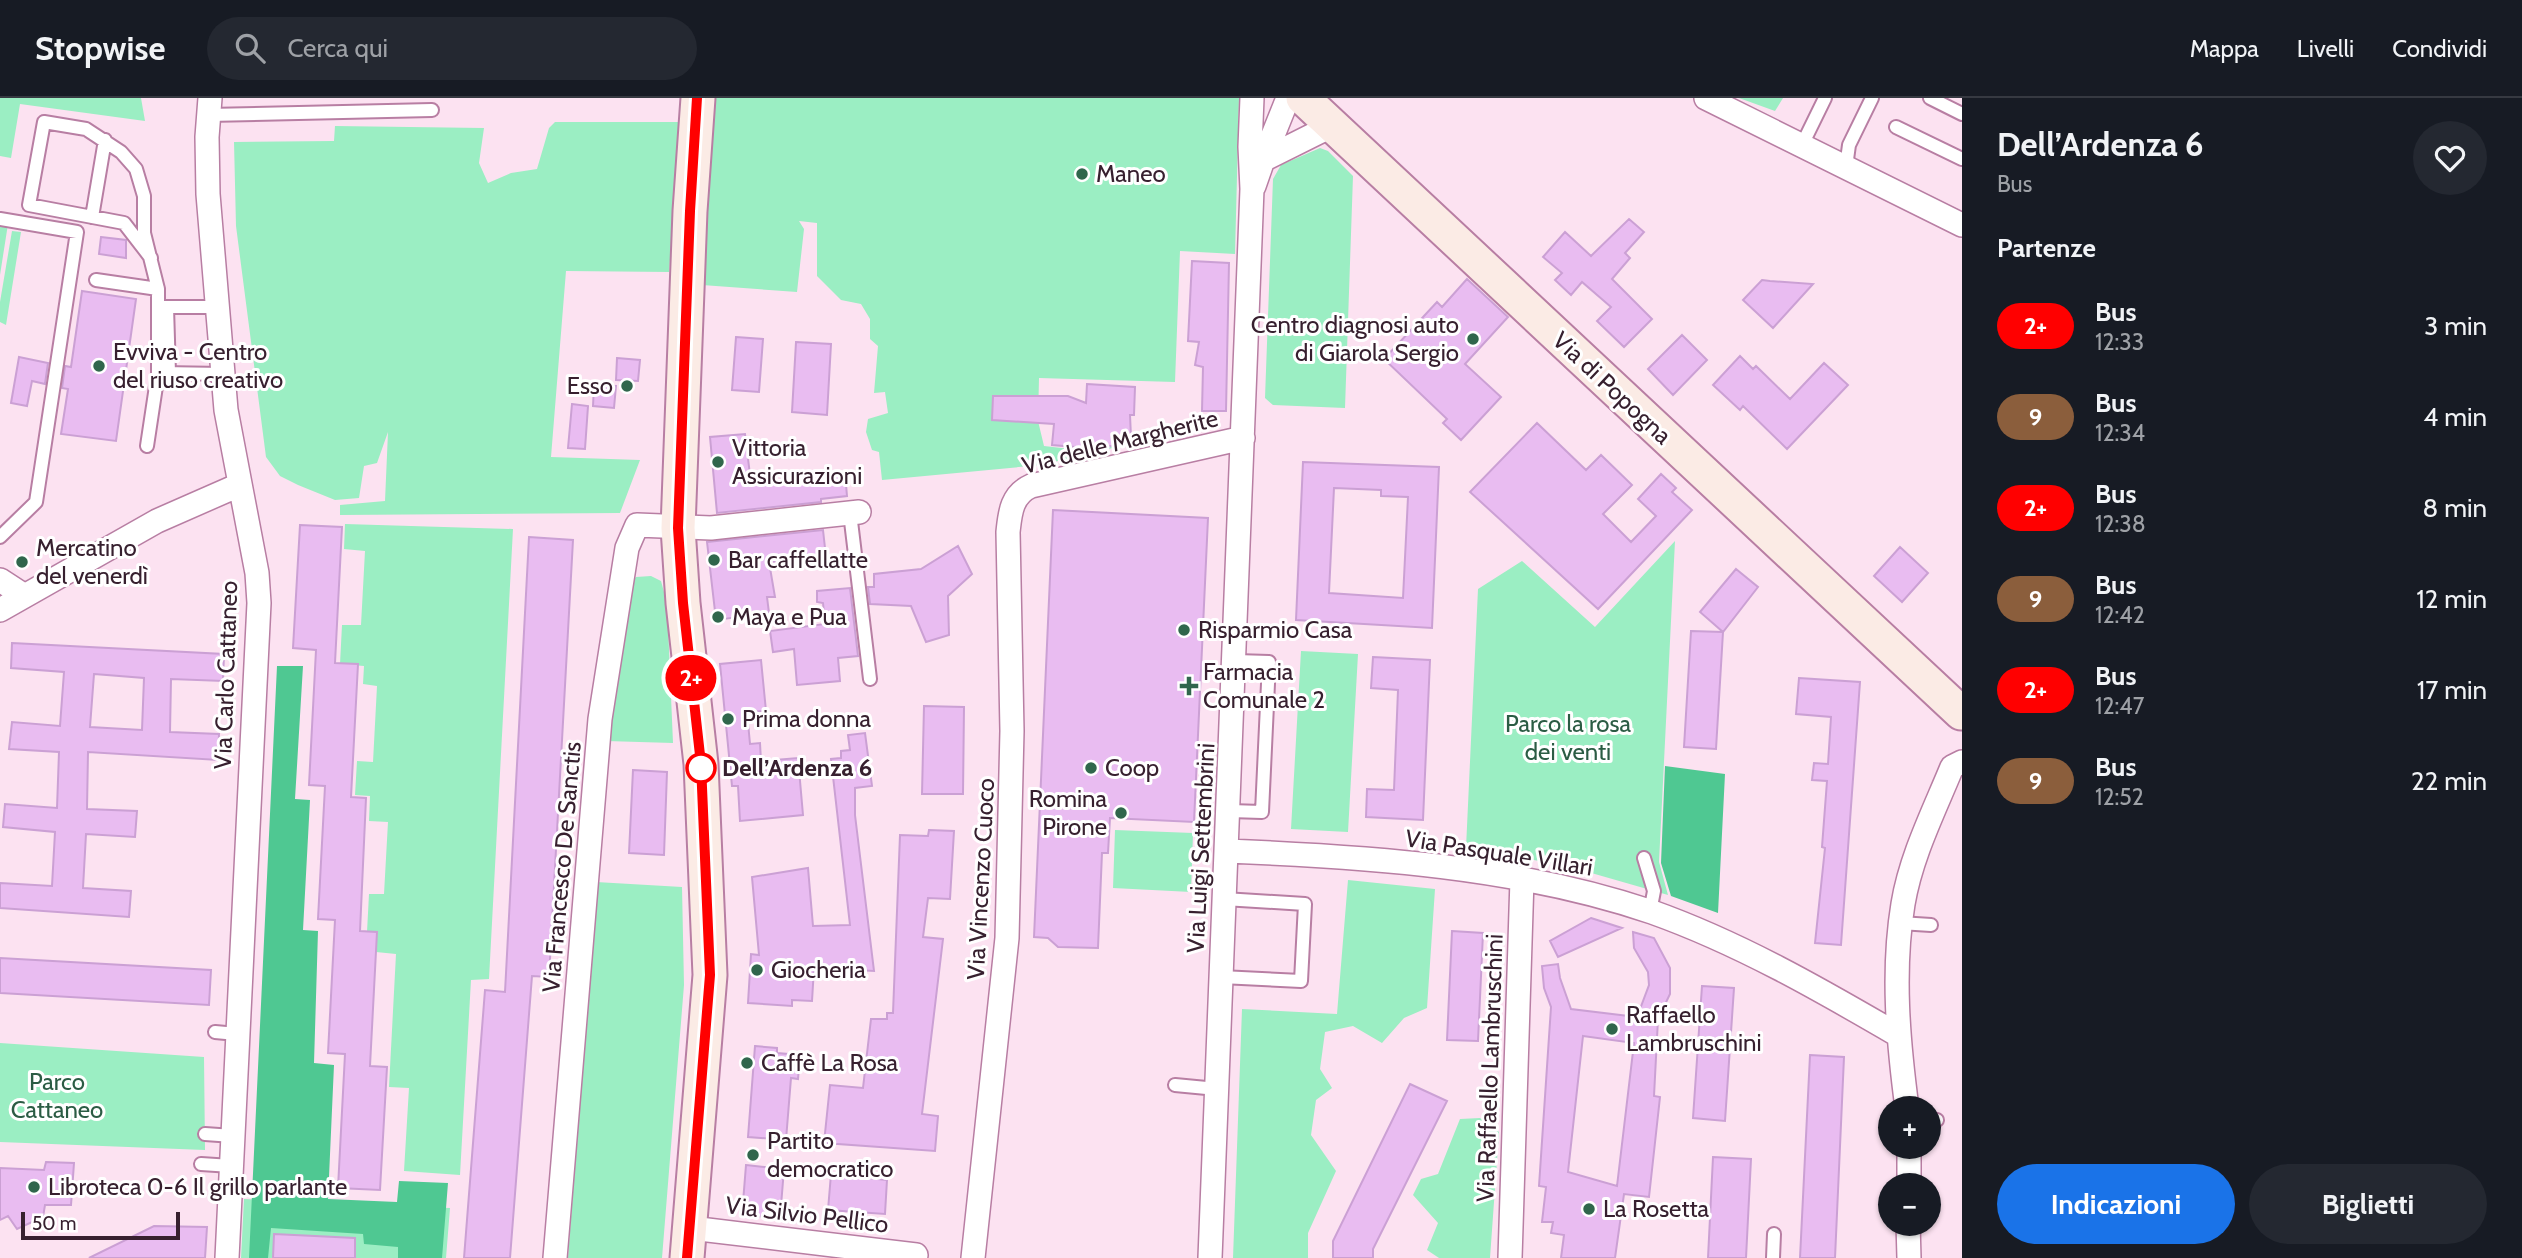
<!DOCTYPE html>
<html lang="it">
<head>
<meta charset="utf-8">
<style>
  body { margin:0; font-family:Cabin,sans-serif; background:#242831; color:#f1f3f6; height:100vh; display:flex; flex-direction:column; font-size:26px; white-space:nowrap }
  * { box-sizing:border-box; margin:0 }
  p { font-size:23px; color:#9ea1a6 }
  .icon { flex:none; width:38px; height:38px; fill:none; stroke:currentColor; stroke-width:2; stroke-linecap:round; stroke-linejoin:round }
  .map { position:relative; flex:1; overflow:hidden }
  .details { display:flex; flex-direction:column; background:#171b24; width:560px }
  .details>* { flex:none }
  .badge { padding:0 14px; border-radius:23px; font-size:24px; line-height:46px }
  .tools { position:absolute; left:1878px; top:998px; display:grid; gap:14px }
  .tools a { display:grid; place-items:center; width:63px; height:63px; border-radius:50%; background:#171b24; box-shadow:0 2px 5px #0004; font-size:35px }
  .scale { position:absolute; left:21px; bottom:18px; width:159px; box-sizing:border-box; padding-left:7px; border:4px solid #37202f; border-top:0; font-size:19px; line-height:24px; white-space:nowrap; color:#37202f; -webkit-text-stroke:5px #fff; paint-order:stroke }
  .map>.badge { position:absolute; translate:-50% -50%; box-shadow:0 0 0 4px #fff }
  h2 { padding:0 35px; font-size:26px; line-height:63px }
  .round { display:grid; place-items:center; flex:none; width:74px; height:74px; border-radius:37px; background:#242831 }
  .headline { display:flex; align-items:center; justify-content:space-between; height:119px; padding:0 35px }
  h1 { font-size:33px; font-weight:800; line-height:52px }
  .primary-button { display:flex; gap:14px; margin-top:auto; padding:14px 35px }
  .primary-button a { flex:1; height:80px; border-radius:42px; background:#1a73e8; color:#fff; font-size:28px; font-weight:800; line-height:80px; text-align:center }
  .primary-button a+a { background:#242831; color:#f1f3f6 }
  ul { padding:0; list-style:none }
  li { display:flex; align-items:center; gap:21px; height:91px; padding:0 35px }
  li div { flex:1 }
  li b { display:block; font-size:26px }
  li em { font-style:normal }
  li .badge { min-width:77px; font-weight:700; text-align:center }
  header { display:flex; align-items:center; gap:42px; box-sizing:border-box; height:98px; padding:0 35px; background:#171b24; border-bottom:2px solid #363941 }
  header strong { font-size:33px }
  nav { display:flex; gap:38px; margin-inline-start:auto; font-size:24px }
  .search { width:490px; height:63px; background:#242831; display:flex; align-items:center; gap:18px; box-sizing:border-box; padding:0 24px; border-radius:38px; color:#9ea1a6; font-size:26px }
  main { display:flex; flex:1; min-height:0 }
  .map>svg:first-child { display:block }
  .green { fill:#9beec3 }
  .forest { fill:#4fc892 }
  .building { fill:#e9bcf1; stroke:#cba0d4; stroke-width:2; fill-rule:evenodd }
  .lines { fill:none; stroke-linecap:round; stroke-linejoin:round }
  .lane-casing { stroke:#b87ea3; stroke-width:16 }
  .street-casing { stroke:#b87ea3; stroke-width:26 }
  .secondary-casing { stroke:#b87ea3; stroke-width:37 }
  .lane { stroke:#fff; stroke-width:12 }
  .street { stroke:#fff; stroke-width:23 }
  .secondary { stroke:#fbebe5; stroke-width:33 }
  .line-casing { stroke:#fff; stroke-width:16 }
  .line { stroke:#f00; stroke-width:10 }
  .poi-dot { fill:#30664c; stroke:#fff; stroke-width:2.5 }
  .stop-dot { fill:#fff; stroke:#f00; stroke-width:3.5 }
  .labels { text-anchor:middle; stroke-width:6; stroke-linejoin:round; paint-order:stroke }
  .poi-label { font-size:24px; fill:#37202f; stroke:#fff; text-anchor:start }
  .street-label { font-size:24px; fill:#37202f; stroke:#fff }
  .park-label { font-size:24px; fill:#2b5c44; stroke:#fff }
  .stop-label { font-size:24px; font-weight:bold; fill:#37202f; stroke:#fff; text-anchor:start }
</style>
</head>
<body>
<header>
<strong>Stopwise</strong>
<div class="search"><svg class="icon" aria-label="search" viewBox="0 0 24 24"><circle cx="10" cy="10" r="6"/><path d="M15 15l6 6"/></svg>Cerca qui</div>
<nav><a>Mappa</a><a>Livelli</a><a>Condividi</a></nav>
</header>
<main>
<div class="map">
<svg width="1962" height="1160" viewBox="0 0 1962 1160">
  <rect width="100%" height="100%" fill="#fce2f1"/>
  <path class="green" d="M0 0H141L145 23 20 6 11 60 0 58Z
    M715 0H1239L1235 156 1180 153 1175 284 1039 280 1038 323 1044 348 1079 352 1080 342 1114 319 1121 348 1041 367 882 382 879 354 872 352 866 334 868 321 888 315 885 294 874 295 878 248 870 241V221L861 206 841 202 817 178V125L799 123 804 131 797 194 702 187Z
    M1739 0H1783L1775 13Z
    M555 24H678L681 27 669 174 566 173 551 359 640 362 620 415 340 417V407L385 403 388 334 377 365 364 368 359 400 335 402 298 387 280 378 266 359 236 128 234 44 334 43 335 28 484 30 479 65 488 85 511 75 537 71 549 30Z
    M1320 50 1328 53 1353 78 1345 310 1273 307 1265 300 1273 81 1281 67Z
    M0 125 8 126 0 177Z
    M12 133 21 134 6 227 0 224V204Z
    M345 426 513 431 489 881 471 882 460 1077 404 1073 409 990 389 989 396 856 366 853 369 796H384L388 724 369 723 370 698 355 697 357 663 373 664 377 588 363 586 364 568 340 566 342 527H361L365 453 344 451Z
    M1675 443 1659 764 1668 797 1567 768 1466 750 1478 491 1522 463 1595 529Z
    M651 478 661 483 667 505 673 645 606 643 627 489 636 479Z
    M1301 553 1358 556 1348 734 1291 731Z
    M1115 732 1193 735 1191 794 1113 790Z
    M1348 782 1435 791 1427 910 1404 920 1382 945 1353 928 1325 934 1320 971 1332 990 1316 1002 1311 1037 1336 1073 1308 1135V1160H1233L1242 911 1337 916Z
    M596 784 682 789 684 887 662 1160H568Z
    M0 945 204 959 205 1052 0 1044Z
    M1480 1020 1499 1034 1490 1160H1439L1427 1152 1438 1125 1413 1097 1421 1081 1438 1076 1460 1021Z
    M244 1101 450 1110 446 1160H241Z"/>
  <path class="forest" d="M277 568H303L295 701 310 702 303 832 318 833 314 965 334 967 328 1101 397 1104 399 1083 448 1085 442 1160H398V1149L364 1146 363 1136 271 1130 268 1160H249Z
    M1665 668 1725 676 1718 815 1671 798 1661 765Z"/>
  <path class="building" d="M1629 121 1644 134 1625 155 1630 160 1612 181 1652 221 1624 249 1597 223 1611 209 1582 184 1571 197 1555 182 1562 175 1543 159 1565 134 1591 158Z
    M101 139 126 142V160L99 156Z
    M1192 163 1229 165 1226 313H1202L1203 269 1195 267 1199 244 1188 243Z
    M1467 181 1508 219 1465 266 1501 299 1461 342 1443 325 1447 321 1384 261 1437 204 1442 209Z
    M1762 182 1770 183 1813 186 1773 230 1743 202Z
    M82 193 136 201 116 343 61 336 68 291 62 290 65 268 71 269Z
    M1682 237 1707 262 1673 297 1648 271Z
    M736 239 763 241 759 294 732 292Z
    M796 244 831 246 827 317 792 314Z
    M1740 258 1753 271 1756 268 1790 301 1824 265 1848 287 1787 351 1743 308 1740 312 1713 287Z
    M19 259 48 265 45 286 32 283 27 308 11 305Z
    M617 260 640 262 638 283 616 282Z
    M1087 286 1135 289 1134 317H1130L1131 339H1113L1115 347 1099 351 1052 347 1054 326 992 322 993 298H1068L1086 305Z
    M594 287 616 288 614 310 593 308Z
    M572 306 588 308 585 351 568 350Z
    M1537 325 1586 372 1601 357 1632 387 1603 416 1631 444 1656 418 1638 401 1661 376 1676 390 1672 394 1692 412 1598 511 1470 394Z
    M745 336 751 385 845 375 847 398 821 401V404L717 415 710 339Z
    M1303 364 1439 369 1432 530 1296 522ZM1334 390 1381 392V398L1408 399 1403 500 1329 495Z
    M1053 412 1208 420 1194 724 1110 720 1108 755H1102L1098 850 1058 849 1048 840 1034 839Z
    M300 427 342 429 335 565 358 566 351 699 366 700 360 833 377 834 370 968 387 969 380 1092 338 1090 345 956 328 955 335 822 318 821 325 688 309 687 316 552 293 550Z
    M823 432 826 459 769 464 775 499H767L769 515 716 522 707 444Z
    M529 439 573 442 549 879 532 878 510 1160H464L485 892 505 894Z
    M958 448 972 476 948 498 949 537 926 544 911 508 870 506 868 489H874V476L921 471Z
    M1900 449 1928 475 1902 504 1874 478Z
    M1736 471 1758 489 1723 534 1700 514Z
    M850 490 858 558 838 560 840 583 797 587 794 551 773 554 770 533 825 526 823 505 817 504V493Z
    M1691 533 1723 534 1716 651 1684 649Z
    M12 545 224 556 223 583 171 581 170 634 219 636 218 662 88 654 87 711 137 713 135 739 86 736 83 790 131 793 129 819 0 810V785L52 788 55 734 3 729 5 706 57 710 59 654 9 651 12 624 60 628 64 574 11 570ZM94 576 144 580 142 632 90 629Z
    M1373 559 1430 562 1423 722 1366 719 1367 691 1394 692 1398 592 1371 590Z
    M761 562 766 613 747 614 750 646 760 645 761 663 798 660 803 717 740 723 738 688H732L720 566Z
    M1799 580 1860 584 1841 847 1815 845 1825 750 1822 749 1827 683 1812 682 1814 665 1828 666 1831 619 1796 616Z
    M924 608 964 609 963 696H922Z
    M865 635 872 688 855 690V717L874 873 814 870 812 903 792 902V908L748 905 751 856 759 857 752 779 808 770 813 828 850 827 831 661 841 660V653L850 652 848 637Z
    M633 672 667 674 664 757 629 755Z
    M929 732 954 733 950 801 928 800 923 839 943 841 922 1016 938 1018 935 1053 824 1045 830 987 863 990 871 921H887V915H893L900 737 928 738Z
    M1591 820 1622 830 1558 859 1550 843Z
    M1452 833 1483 835 1478 943 1447 942Z
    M1633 834 1654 840 1670 870V896L1658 921 1654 998 1660 999 1649 1099 1624 1096 1615 1160H1561L1564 1137 1551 1135 1553 1124H1542L1546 1089 1539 1088 1551 909 1544 890 1542 868 1558 866 1560 880 1571 911 1637 919 1649 887 1648 874 1634 850ZM1583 938 1634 945 1617 1088 1568 1074Z
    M0 860 211 872 209 907 0 895Z
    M1702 888 1734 890 1725 1023 1693 1020Z
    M755 948 777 950V955L800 957 798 981 791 980 786 1042 748 1039Z
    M1810 957 1844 959 1835 1160H1800Z
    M1410 986 1447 1003 1373 1151V1160H1333V1143Z
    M1713 1059 1751 1061 1746 1160H1708Z
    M46 1064 74 1065 71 1107H45L43 1119 17 1131 8 1118 0 1122V1070L44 1072Z
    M746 1067 784 1071 780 1120 742 1117Z
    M831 1076 887 1082 885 1116 828 1112Z
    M154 1128 207 1129 205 1160H89Z
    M274 1136 355 1140V1160H273Z"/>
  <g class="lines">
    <defs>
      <path id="lane" d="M1930 0 1962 16
        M208 17 432 12
        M1896 29 1962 61
        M1802 47 1825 0
        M1846 69 1849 47 1872 0
        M92 119 105 42
        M0 121 77 134 36 404 0 439
        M151 160 124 125 29 107 44 24 86 31 121 54 136 71 144 98V135L158 191
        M96 182 158 191V275L147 348
        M162 209H217
        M167 209 169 275
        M162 275 223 276
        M850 415 870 581
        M1230 713 1262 714 1269 564 1236 563
        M1644 760 1654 793 1650 814
        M1900 825 1931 827
        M1221 879 1301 883 1305 806 1224 801
        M215 934 237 936
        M1175 987 1217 991
        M1928 1021 1937 1022
        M205 1036 233 1038
        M201 1066 231 1068
        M1773 1160 1774 1136"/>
      <path id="street" d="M210 0 207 39 208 96 226 312 257 475 259 505 227 1160
        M1706 0 1962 127
        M1263 62 1288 0
        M1254 88 1263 62 1331 28
        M0 482 23 497
        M0 512 157 423 239 387
        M1227 753C1369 759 1516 768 1652 814 1739 845 1819 891 1898 937
        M1907 1010C1898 942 1892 873 1903 806 1911 758 1934 713 1952 669L1962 664
        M1909 1048V1087
        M1908 1125 1909 1160
        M691 1130 916 1157
        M555 1160 600 621 627 450 637 427 711 430 859 414
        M973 1160 1007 840 1012 633 1008 434C1010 416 1011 397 1031 388L1243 340
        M1210 1160 1252 91 1250 49 1252 0
        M1510 1160 1522 781"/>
      <path id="secondary" d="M1303 0 1961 615
        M687 1160 710 877 701 666 683 505 678 430 690 113 698 0"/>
    </defs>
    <use href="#lane" class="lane-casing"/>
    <use href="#street" class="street-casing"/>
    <use href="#secondary" class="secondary-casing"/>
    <use href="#lane" class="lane"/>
    <use href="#street" class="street"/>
    <use href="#secondary" class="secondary"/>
  </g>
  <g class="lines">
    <defs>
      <path id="line" d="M687 1160 710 877 701 666 683 505 678 430 690 113 697 0"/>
    </defs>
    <use href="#line" class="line-casing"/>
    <use href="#line" class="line"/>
  </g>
  <g class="poi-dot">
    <circle cx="1082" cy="76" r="7"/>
    <circle cx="1473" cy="241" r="7"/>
    <circle cx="99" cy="268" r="7"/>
    <circle cx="627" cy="288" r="7"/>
    <circle cx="718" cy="364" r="7"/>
    <circle cx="714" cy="462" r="7"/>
    <circle cx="22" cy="464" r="7"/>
    <circle cx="718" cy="519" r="7"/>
    <circle cx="1184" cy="532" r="7"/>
    <path d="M1185.5 577.5h7v7h7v7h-7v7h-7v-7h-7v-7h7z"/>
    <circle cx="728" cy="621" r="7"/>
    <circle cx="1091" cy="670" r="7"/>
    <circle cx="1121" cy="715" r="7"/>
    <circle cx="757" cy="872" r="7"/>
    <circle cx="1612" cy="931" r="7"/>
    <circle cx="747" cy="965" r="7"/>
    <circle cx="753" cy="1057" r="7"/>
    <circle cx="34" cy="1089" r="7"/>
    <circle cx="1589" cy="1111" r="7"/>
  </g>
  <circle class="stop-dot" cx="701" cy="670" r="14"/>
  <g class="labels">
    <g class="poi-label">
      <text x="1096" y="84">Maneo</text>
      <text x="1459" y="235" text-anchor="end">Centro diagnosi auto<tspan x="1459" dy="28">di Giarola Sergio</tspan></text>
      <text x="113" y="262">Evviva - Centro<tspan x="113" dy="28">del riuso creativo</tspan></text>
      <text x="613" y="296" text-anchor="end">Esso</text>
      <text x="732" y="358">Vittoria<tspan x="732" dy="28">Assicurazioni</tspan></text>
      <text x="36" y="458">Mercatino<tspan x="36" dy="28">del venerdì</tspan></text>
      <text x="728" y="470">Bar caffellatte</text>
      <text x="732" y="527">Maya e Pua</text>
      <text x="1198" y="540">Risparmio Casa</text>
      <text x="1203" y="582">Farmacia<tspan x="1203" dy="28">Comunale 2</tspan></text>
      <text x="742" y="629">Prima donna</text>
      <text x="1105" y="678">Coop</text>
      <text x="1107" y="709" text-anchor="end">Romina<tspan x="1107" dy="28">Pirone</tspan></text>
      <text x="771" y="880">Giocheria</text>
      <text x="1626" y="925">Raffaello<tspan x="1626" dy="28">Lambruschini</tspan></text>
      <text x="761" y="973">Caffè La Rosa</text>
      <text x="767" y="1051">Partito<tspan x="767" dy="28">democratico</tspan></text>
      <text x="48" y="1097">Libroteca 0-6 Il grillo parlante</text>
      <text x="1603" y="1119">La Rosetta</text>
    </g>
    <g class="street-label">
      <text transform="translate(1612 290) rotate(43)" y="8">Via di Popogna</text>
      <text transform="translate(1120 344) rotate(-14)" y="8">Via delle Margherite</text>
      <text transform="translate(226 577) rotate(-88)" y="8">Via Carlo Cattaneo</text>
      <text transform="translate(1201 750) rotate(-87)" y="8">Via Luigi Settembrini</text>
      <text transform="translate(1499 755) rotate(9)" y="8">Via Pasquale Villari</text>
      <text transform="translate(562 769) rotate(-85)" y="8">Via Francesco De Sanctis</text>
      <text transform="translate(981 781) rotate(-87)" y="8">Via Vincenzo Cuoco</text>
      <text transform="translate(1490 970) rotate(-88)" y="8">Via Raffaello Lambruschini</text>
      <text transform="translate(807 1117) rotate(7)" y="8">Via Silvio Pellico</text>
    </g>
    <g class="park-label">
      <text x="1568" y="634">Parco la rosa<tspan x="1568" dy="28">dei venti</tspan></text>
      <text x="57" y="992">Parco<tspan x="57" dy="28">Cattaneo</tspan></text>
    </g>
    <g class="stop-label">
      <text x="722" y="678">Dell’Ardenza 6</text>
    </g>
  </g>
</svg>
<div class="tools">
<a>+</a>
<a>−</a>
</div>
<div class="scale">50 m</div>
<b class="badge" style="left:691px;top:580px;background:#f00;color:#fff">2+</b>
</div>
<section class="details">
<div class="headline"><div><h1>Dell’Ardenza 6</h1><p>Bus</p></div><a class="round"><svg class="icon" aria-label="heart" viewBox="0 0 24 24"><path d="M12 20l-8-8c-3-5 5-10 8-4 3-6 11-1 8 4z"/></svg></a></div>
<h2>Partenze</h2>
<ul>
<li><span class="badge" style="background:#f00;color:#fff">2+</span><div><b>Bus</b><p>12:33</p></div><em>3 min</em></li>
<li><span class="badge" style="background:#8b5e3c;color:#fff">9</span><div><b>Bus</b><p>12:34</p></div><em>4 min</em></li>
<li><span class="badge" style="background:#f00;color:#fff">2+</span><div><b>Bus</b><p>12:38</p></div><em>8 min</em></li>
<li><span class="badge" style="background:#8b5e3c;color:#fff">9</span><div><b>Bus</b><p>12:42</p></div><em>12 min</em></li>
<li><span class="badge" style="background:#f00;color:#fff">2+</span><div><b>Bus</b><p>12:47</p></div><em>17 min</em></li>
<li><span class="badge" style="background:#8b5e3c;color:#fff">9</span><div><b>Bus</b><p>12:52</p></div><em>22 min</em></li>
</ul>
<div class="primary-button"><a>Indicazioni</a><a>Biglietti</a></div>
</section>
</main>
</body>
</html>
